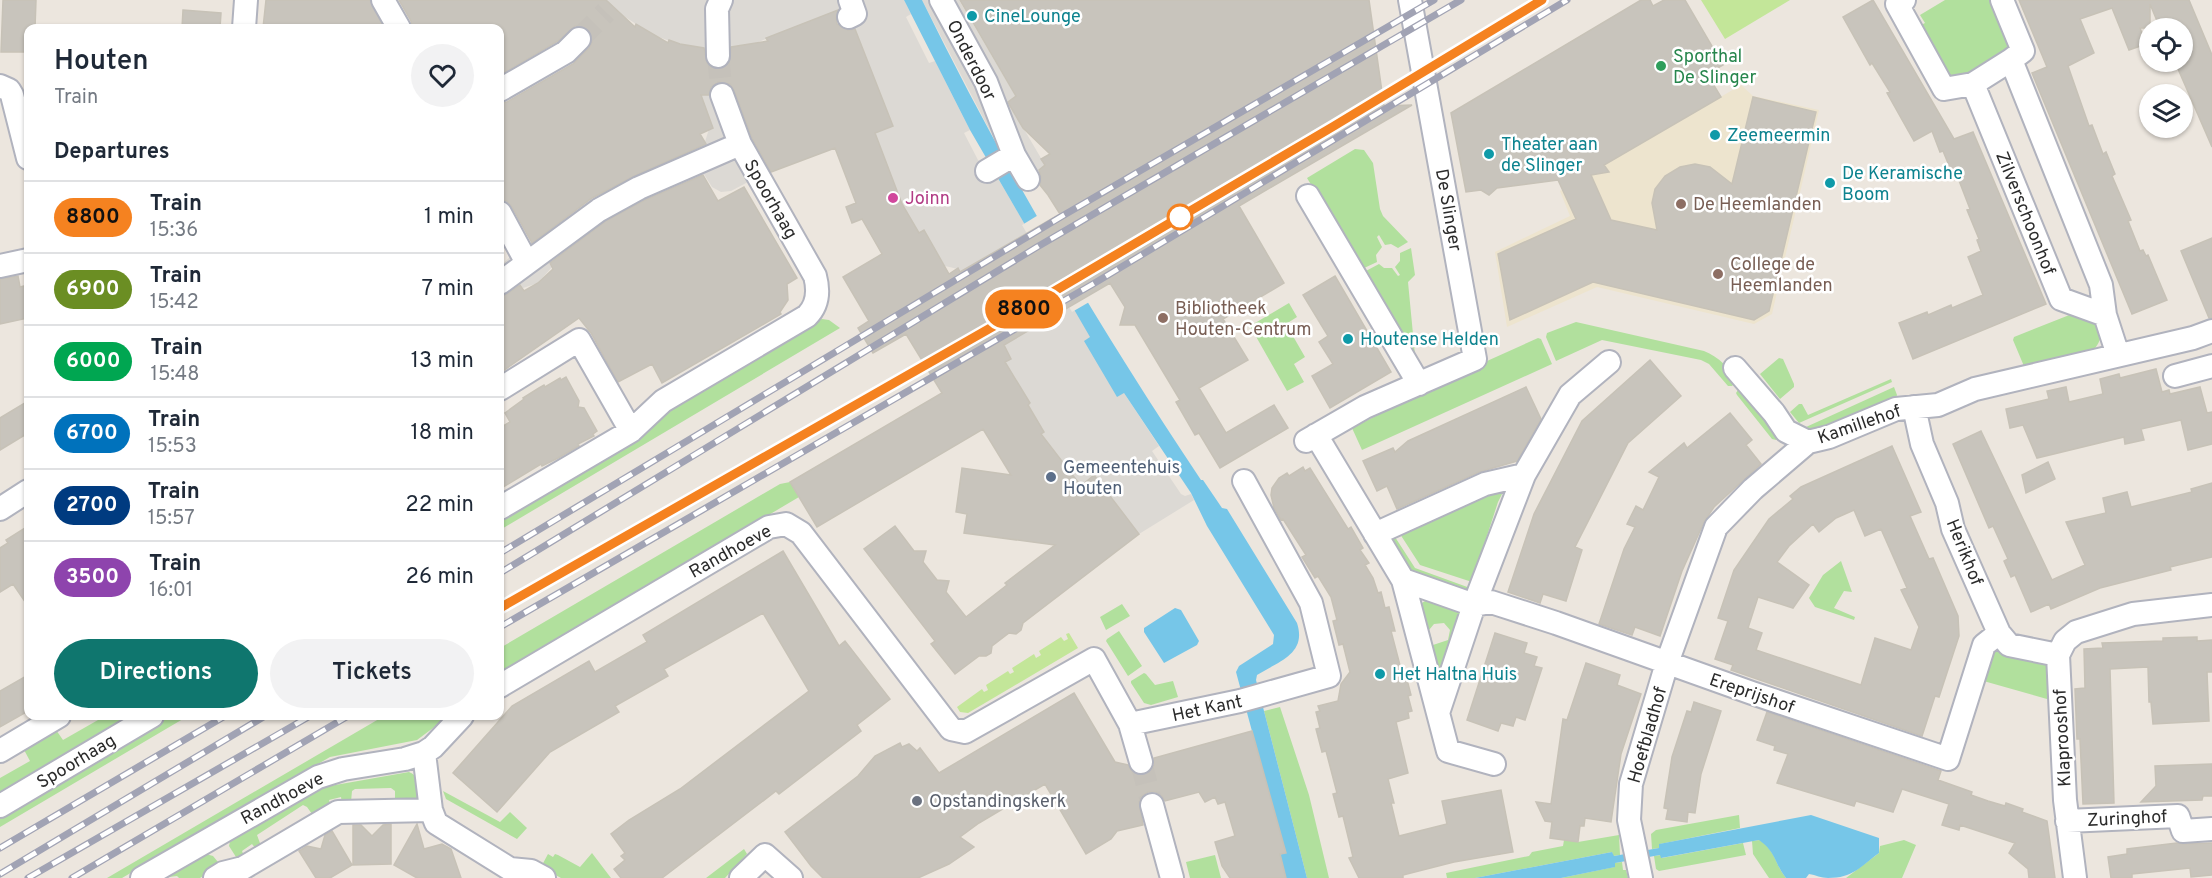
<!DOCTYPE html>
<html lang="en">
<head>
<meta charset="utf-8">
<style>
  body { margin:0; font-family:Overpass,sans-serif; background:#f2f2f3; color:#1f2937; height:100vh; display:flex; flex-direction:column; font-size:22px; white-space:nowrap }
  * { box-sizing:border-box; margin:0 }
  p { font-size:20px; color:#747a83 }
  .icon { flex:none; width:33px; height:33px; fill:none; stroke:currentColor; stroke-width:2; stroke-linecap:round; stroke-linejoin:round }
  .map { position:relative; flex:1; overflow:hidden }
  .panel { position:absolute; left:24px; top:24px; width:480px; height:696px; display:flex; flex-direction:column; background:#fff; border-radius:12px; box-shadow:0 2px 4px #0004 }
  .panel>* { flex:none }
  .badge { padding:0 12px; border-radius:20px; font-size:21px; line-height:39px }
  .fabs { position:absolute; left:2139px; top:18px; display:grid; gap:12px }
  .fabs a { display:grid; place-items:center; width:54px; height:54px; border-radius:50%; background:#fff; box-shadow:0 2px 4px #0004; font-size:30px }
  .map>.badge { position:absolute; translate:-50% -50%; box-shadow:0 0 0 3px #fff }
  h2 { padding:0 30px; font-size:22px; line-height:54px }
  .round { display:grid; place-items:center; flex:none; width:63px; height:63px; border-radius:32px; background:#f2f2f3 }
  .overview { display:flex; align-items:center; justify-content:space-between; height:102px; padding:0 30px }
  h1 { font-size:28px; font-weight:600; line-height:45px }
  .action { display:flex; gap:12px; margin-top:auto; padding:12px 30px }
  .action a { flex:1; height:69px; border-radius:36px; background:#0f766e; color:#fff; font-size:24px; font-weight:600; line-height:69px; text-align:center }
  .action a+a { background:#f2f2f3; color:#1f2937 }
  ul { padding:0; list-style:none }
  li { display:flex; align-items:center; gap:18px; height:72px; padding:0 30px; border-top:2px solid #e0e1e3 }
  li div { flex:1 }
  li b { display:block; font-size:22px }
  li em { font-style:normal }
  li .badge { min-width:66px; font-weight:700; text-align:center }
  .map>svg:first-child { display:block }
  .education { fill:#ede4ce }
  .green { fill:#b1e09d }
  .pitch { fill:#c3e699 }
  .plaza { fill:#dcd9d4 }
  .water { fill:#76c6e8 }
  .pier { fill:#ece6de }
  .building { fill:#c8c4bc; stroke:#c7c2b7; stroke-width:1.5; fill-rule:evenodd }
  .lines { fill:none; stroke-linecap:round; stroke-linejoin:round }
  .minor-tunnel { stroke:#c5c1ba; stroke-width:22; stroke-dasharray:22 11; stroke-linecap:butt }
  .minor-casing { stroke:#b1b3be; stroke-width:26 }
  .minor { stroke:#fff; stroke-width:22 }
  .rail-casing { stroke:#a1a3b4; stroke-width:7 }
  .rail { stroke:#fff; stroke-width:4.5; stroke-dasharray:14; stroke-linecap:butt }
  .line-casing { stroke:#fff; stroke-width:14 }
  .line { stroke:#f58220; stroke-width:9 }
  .culture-dot { fill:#0f9aa8; stroke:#fff; stroke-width:2 }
  .leisure-dot { fill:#2e9e5b; stroke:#fff; stroke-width:2 }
  .hotel-dot { fill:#d1479c; stroke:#fff; stroke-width:2 }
  .education-dot { fill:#8d6e63; stroke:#fff; stroke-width:2 }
  .stop-dot { fill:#fff; stroke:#f58220; stroke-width:3 }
  .service-dot { fill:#5c6f8a; stroke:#fff; stroke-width:2 }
  .worship-dot { fill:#6b7280; stroke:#fff; stroke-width:2 }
  .labels { text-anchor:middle; stroke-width:5; stroke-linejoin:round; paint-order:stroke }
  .culture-label { font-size:18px; fill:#0d838f; stroke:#fff; text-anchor:start }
  .leisure-label { font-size:18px; fill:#27864d; stroke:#fff; text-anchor:start }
  .street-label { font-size:18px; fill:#2b2b2b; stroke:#fff }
  .hotel-label { font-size:18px; fill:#b23c85; stroke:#fff; text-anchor:start }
  .education-label { font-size:18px; fill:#785e54; stroke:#fff; text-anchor:start }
  .service-label { font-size:18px; fill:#4e5e75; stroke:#fff; text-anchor:start }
  .worship-label { font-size:18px; fill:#5b616d; stroke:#fff; text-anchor:start }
</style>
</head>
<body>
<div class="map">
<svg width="2212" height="878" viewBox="0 0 2212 878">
  <rect width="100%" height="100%" fill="#ece6de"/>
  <path class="education" d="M1741 85 1753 96 1819 110 1772 314 1754 324 1597 287 1507 327 1495 252 1570 216 1560 191Z"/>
  <path class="green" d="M1945 0H1992L2010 45 2004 58 1958 78 1950 79 1917 27 1925 23 1920 15Z
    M1355 149 1364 150 1373 163 1380 209 1383 216 1408 242 1398 248 1391 244 1385 245 1379 235 1377 237 1382 247 1376 255 1377 262 1362 269 1307 178Z
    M1411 248 1415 275 1408 282 1415 355 1413 356 1364 272 1379 264 1384 268H1392L1398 276 1400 275 1395 267 1400 261V253Z
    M1289 303 1297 317 1286 324 1305 357 1294 364 1304 382 1287 391 1250 326Z
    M2077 312C2097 323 2111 331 2091 353L2026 371 2013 340 2014 337Z
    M822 319 829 320 840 328 500 530V520L643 434 670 406 816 320Z
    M1576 322 1704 351C1719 357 1730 368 1736 382L1732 386H1728L1709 364 1701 360 1602 340 1556 361 1546 337 1547 333Z
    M1538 338 1541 339 1552 364 1362 450 1352 428 1467 370Z
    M1779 358 1783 359 1794 384V387L1780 399 1760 374Z
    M1891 379 1892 382 1799 423 1790 412 1799 404H1802L1808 415Z
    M1740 387 1781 436 1776 440 1772 439 1737 395 1736 393Z
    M1894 387 1897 395 1895 401 1817 433 1806 427Z
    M790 482 799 497 500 674V648L780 484Z
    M1500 485 1505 488 1498 502 1472 582 1420 565 1400 534Z
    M1391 535 1395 537 1415 568 1470 588 1466 593 1412 578 1388 543Z
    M1841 561 1852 592 1844 591 1834 608 1855 617 1854 620 1815 607 1809 598 1823 575Z
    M1427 600 1460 611 1464 616 1440 679 1430 646 1448 640 1450 630 1444 623 1434 624 1429 630 1432 640 1430 641 1420 604Z
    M1122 604 1130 616 1106 630 1100 617Z
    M1119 631 1142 666 1128 676 1106 641 1107 639Z
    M1994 650 2042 658 2048 662 2054 701 1980 680Z
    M1144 673 1146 674 1155 685 1173 681 1178 697 1151 705 1144 703 1131 683V681Z
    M1280 707 1309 795 1329 878H1307L1264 711Z
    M105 716H132L0 794V778L30 761 23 748 26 742 30 748 54 727 63 740Z
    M170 716H188L0 827V816Z
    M384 716H446L437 725 417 740 330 757 122 878H107Z
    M409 772C421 777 419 787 419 799L395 801V791L391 788 355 789 352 791 351 802 342 804 341 797 329 800 331 806 315 815 312 814 307 807 303 805 257 835 261 846 256 849 252 844 242 851 244 856 236 857 229 846 231 837 324 787Z
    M443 791 500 822 510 812 527 828 517 839 446 799Z
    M1739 815 1740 828 1660 844V848L1652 849 1651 834 1656 830Z
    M1619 835 1620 855 1613 856 1612 852 1475 878H1447L1446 873 1529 856 1532 852 1563 846 1564 840 1578 842Z
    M1760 840C1777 853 1774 863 1786 878H1769L1753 854 1752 841Z
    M1904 840 1916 845 1902 878H1846L1879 853 1880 846Z
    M1743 843 1746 855 1659 871 1656 869 1654 856 1661 855 1662 858Z
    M744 849 747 854 725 878H706Z
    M592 853 611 878H561L541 867 548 854 553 857 555 854 558 855 580 867Z
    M206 854 213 856 218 862V866L200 878H179L177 876 161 878Z
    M1215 855 1221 878H1190L1186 862Z
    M1622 862 1623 870H1626L1628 878H1561L1614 867V863Z"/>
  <path class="pitch" d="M1701 0H1790L1725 39Z
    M1069 633 1078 648 968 713 960 712 957 707 982 689 984 692 988 690 986 685 1008 671 1010 674 1014 672 1012 668 1034 654 1036 658 1041 655 1039 651 1061 637 1064 641 1068 639 1066 634Z"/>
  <path class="plaza" d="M599 0H904L911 14 906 17 929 63 935 61 970 130 964 133 978 160 996 175 1124 393 1159 446 1152 451 1181 494 1185 496 1191 494 1194 500 1139 534 1094 475 1081 486 1046 441 1039 436 1044 432 1027 405 1030 403 1005 362 1011 358 958 269 945 266 924 231 919 233 902 204 874 132 860 46 854 27 844 8 751 45 730 46 732 55 698 56 687 47 653 35Z
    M922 0H959L1016 97 1008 102 1045 165 1032 176 1002 154Z
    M697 95H736L767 172 731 191 721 192 712 187 702 171 658 191 619 215 582 241 579 237 547 260 552 267 538 283 523 288 518 281 500 294V266L510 257 500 239V189L530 243 610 187 704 145 709 129Z"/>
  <path class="water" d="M904 0H922C1003 166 1099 327 1201 480H1203L1222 508 1227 509 1297 623C1307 654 1279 661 1257 675L1256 680 1307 878H1286L1279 855 1285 853 1236 672 1239 666 1273 644 1274 635 1207 526 1191 493 1124 393 1117 397 1084 341 1090 337 970 130Z
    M1175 608 1181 610 1199 641 1197 645 1164 663 1144 632V628Z
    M1811 815 1879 838V853C1860 867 1853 878 1828 878 1821 878 1816 875 1809 874L1806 878H1786C1774 863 1777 853 1759 840L1661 858 1660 855 1615 863V867L1561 878H1475L1612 852 1614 856 1659 848V844Z"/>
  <path class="pier" d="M1040 214 1091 301 1072 312 1022 225Z"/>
  <path class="building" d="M3 0H36L35 28H28V52H1Z
    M266 0H370L384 28H263Z
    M399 0H606L635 27 636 24 668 43 669 40 680 44 704 48 707 63 718 69 724 68 729 63 731 47 768 41 766 38 838 10 836 17 837 24 848 30 855 29 893 126 875 133 902 204 919 233 924 230 949 274 958 268 960 272 1060 214 1048 195 1040 185 1041 178 1039 170 1045 165 1041 159 1050 154 1023 128 1010 106 1008 102 1016 96 960 0H1369L1384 106 1412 105 1239 206 1284 283 1223 319 1248 360 1199 388 1226 433 1274 405 1288 428 1276 435 1220 468 1199 433 1195 435 1176 402 1180 400 1135 325H1120L1125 307 1110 283 1004 345 1011 359 1005 362 1030 403 1028 405 1044 432 1041 434 1081 486 1094 475 1139 534 1023 623 1021 630 1016 634 1009 633 992 646 991 653 986 656H979L955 674 931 644 935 641 864 549 895 526 914 551H926L923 562 937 580 949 581 946 592 966 617 1007 585 1005 583 1055 545 964 533 967 514 956 512 962 468 1011 475 983 429 817 527 790 482 942 393 906 334 873 353 858 328 869 321 843 277 882 254 862 219 852 223 846 207 856 203 835 148 771 172 752 138 734 90 730 84 718 82 711 87 709 95H701L713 128 700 134 706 144 634 176 592 198 532 243 512 207 507 201 500 200V103L507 102 573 64 589 48 592 42V35L583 26H575L558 41 500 75V28H412L411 21Z
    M1641 0H1650L1653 6 1664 0H1685L1723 65 1707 74 1721 97 1604 165 1609 172 1591 175 1611 220 1657 230 1652 203 1655 189 1665 176 1680 167 1695 164 1710 167 1732 184 1753 97 1816 112 1769 311 1754 320 1593 282 1510 320 1498 254 1576 219 1558 180 1497 188 1489 195 1481 190 1466 192 1451 113Z
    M1873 0 1954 139 1973 132 2046 304 1913 359 1899 323 1927 312 1928 315 1951 305 1952 308 1983 295 1968 257 1981 251 1977 240 1979 239 1967 210 1970 209 1958 178 1955 180 1943 151 1940 152 1932 131 1914 141 1887 93 1890 92 1872 63 1870 65 1843 17Z
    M2019 0H2189L2212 55V147L2175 62H2182V28H2160L2150 4V28H2140L2146 44 2129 50 2112 8 2080 19 2094 53 2068 66 2089 126 2092 125 2103 154 2106 152 2115 174 2112 176 2131 220 2128 221 2140 251 2143 250 2146 256 2148 255 2167 300 2132 314 2032 73 2047 67Z
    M183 10 221 13 220 28H182Z
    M703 175 718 201 744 187 797 278 787 284 788 300 780 312 781 314 662 383 652 364 618 382 591 333 579 318 500 373V296L507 294 520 285 524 291 538 283 553 269 550 263 606 221 645 200Z
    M2212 238V318H2209L2181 251Z
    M18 276 20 287 28 285V318L0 324V279Z
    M1335 276 1391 372 1330 408 1312 376 1333 364 1319 342 1328 336 1303 295Z
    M1650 360 1681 396 1628 443 1575 547 1582 550 1566 601 1543 594 1540 603 1508 592 1534 514 1582 421Z
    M2156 369 2162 392 2169 390 2170 394 2200 387 2207 413 2212 412V444L2188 450 2181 420 2141 429 2144 440 2125 444 2124 437 2037 458 2023 425 2010 428 2006 409 2049 399 2047 391 2066 387 2069 402 2103 394 2100 379 2119 374 2120 378Z
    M566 377 579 401 578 407 584 408 597 431 593 434 594 436 578 444 579 446 558 458 542 466 541 464 500 489V428L510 422 505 413 524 399 523 398 539 388 544 385 545 387 560 378 561 380Z
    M1526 387 1541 419 1517 461 1479 472 1397 509 1387 486 1377 491 1363 461 1393 448 1395 452 1408 441Z
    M28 401V433L0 450V418Z
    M1730 413 1752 440 1746 445 1761 464 1714 507 1704 522 1682 571 1660 636 1635 627 1632 635 1599 624 1624 549 1635 527 1627 524 1636 506 1643 510 1659 477 1649 472 1684 443 1687 448Z
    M1981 431 2052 580 2085 565 2066 522 2106 513 2103 498 2127 492 2131 507 2192 492 2191 489 2212 483V557L2170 567 2171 570 2100 588 2051 609 2049 604 2031 612 2015 575 2011 577 2004 561 2008 559 1993 526 1989 528 1953 444Z
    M1892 446 1921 512 1910 516 1929 559 1933 558 1958 616 1959 636 1939 697 1935 696 1922 736 1731 670 1733 665 1715 659 1728 621 1718 618 1734 570 1769 519 1793 499 1790 496 1801 487ZM1854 510 1865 536 1881 529 1907 588 1901 590 1919 627 1911 650 1875 638 1861 685 1756 650 1762 633 1748 628 1758 597 1793 608 1809 585 1777 562 1789 546 1813 524 1819 532 1836 518Z
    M2048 462 2055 479 2026 493 2022 475Z
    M1303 467 1305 471 1310 468 1348 529 1351 527 1363 548 1360 550 1369 563 1365 565 1373 578 1378 593 1381 592 1385 608 1389 607 1395 631H1391L1402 673 1405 672 1411 695 1408 696 1412 711 1408 712 1409 718 1396 722 1408 773 1388 779 1394 803H1391L1399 836 1447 824 1442 801 1501 790 1513 852 1454 862 1403 875V878H1359L1349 858 1353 857 1343 816 1339 817 1333 794 1337 793 1326 751 1322 752 1316 729 1320 728 1316 712 1320 711 1318 706 1338 701 1341 684 1350 672 1343 644 1339 645 1333 621 1337 620 1331 597 1318 576 1315 578 1302 557 1306 555 1283 519 1281 520 1274 508 1271 495 1272 488 1279 478 1287 473 1289 476Z
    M28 526V606L13 584 0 592V548L8 543 6 540Z
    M783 551 839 646 845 641 890 699 857 725 861 731 779 794 776 791 662 878H621L614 869 625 860 621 856 625 853 611 834 629 820 680 789 809 691 763 613 664 669 668 676 615 706 619 712 550 752 497 812 453 773 512 706 589 661 595 672 647 642 643 635Z
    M1495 633 1527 643 1524 653 1537 657 1534 666 1542 668 1525 720 1516 717 1513 726 1501 723 1498 731 1467 720Z
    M2197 637V641L2212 640V672H2207L2209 721 2153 724 2151 702H2149L2148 667 2110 669 2114 803 2083 804 2080 739H2077L2075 689 2085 688 2084 649 2103 648 2102 643 2163 641V638Z
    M1586 663 1620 675 1617 685 1641 694 1621 754 1611 822 1585 818 1584 826H1580L1578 842 1550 838 1552 822 1545 821 1536 802 1551 804 1563 719 1567 720Z
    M28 675V711L0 727V691Z
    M1074 693 1115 762 1128 765 1132 772 1138 775H1145L1151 771 1154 765V758L1252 731 1286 853 1280 854 1286 878H1230L1222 866 1215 842 1235 836 1225 802 1218 804 1215 797 1205 802 1199 792 1165 801 1162 796 1156 792H1148L1142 796 1139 802 1143 825 1117 831 1111 839 1086 854 1045 784 979 823 960 837 974 847 949 864 918 878H823L811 866 785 832 858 776 875 756 900 743 902 747 909 744 917 751 920 748 939 773Z
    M1694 702 1721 711 1701 774 1695 813 1688 812 1687 822 1666 819 1668 809 1664 808 1672 757 1687 711 1691 712Z
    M1767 712 1941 771 1938 780 1972 792 1971 795 1988 801 2005 806 2006 803 2023 809 2022 812 2047 821 2055 878H2029L2028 869 2009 853 2015 843 1960 825 1959 830 1942 825 1949 804 1902 789 1893 812 1856 801 1854 806 1777 783 1788 754 1774 750 1775 746 1757 740Z
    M2212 764V796H2203L2202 800 2141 802 2156 786 2155 766Z
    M391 824V864L353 865V825H361L372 836 383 825Z
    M417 824 424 849 442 844 451 849 461 878H417L394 865Z
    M332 831 352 865 330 878H316L299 851 307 846 321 849 325 835Z
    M2177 843 2184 844 2212 843V875L2191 877 2190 868 2132 874V878H2111L2108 857 2127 854V849Z"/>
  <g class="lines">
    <path class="minor-tunnel" d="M579 39 606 12
      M718 56 722 95
      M1141 762 1152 805"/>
    <defs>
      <path id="minor" d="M383 0 399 28
        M941 0 986 82 1014 155 1028 179
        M1904 0 1897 4 1944 89 1973 84
        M2002 0 2023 51 2011 60 2101 285 2105 315 2118 355
        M849 17 855 14 850 0
        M244 28 246 0
        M718 56 717 9 721 0
        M2011 60 1973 84 2061 299 2105 315
        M0 86 9 90 12 95 28 158
        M500 90 566 52 579 39
        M987 171 1014 155
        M1308 196 1419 384
        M500 213 527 263
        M0 266 28 260
        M500 283 599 210 639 188 740 144
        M1735 368 1774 413 1786 431 1808 442
        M2175 376 2212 366
        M500 389 579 340 631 431
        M1914 407 1922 444 1947 503 1953 529 1999 633 2009 645 2058 655
        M1316 435 1403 580 1448 751 1494 764
        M1306 441 1365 407 1475 359 1410 0
        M500 508 631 431 663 401 807 316C818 305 819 291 815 276L740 144 722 95
        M0 509 28 491
        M1375 534 1485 484 1524 475
        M1403 580 1474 605 1491 602 1556 623 1752 693 1948 759 1984 645 1999 633
        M500 686 769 527 786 524 801 533 951 729 965 732 1094 659 1130 724 1240 701 1329 676 1311 603 1244 481
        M1439 710 1474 605 1524 475 1570 395 1609 362
        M1130 724 1141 762
        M0 751 59 716
        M424 753 431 810 436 823 510 869 531 871 544 878
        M1152 805 1172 878
        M0 806 152 716
        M2067 821 2178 816 2183 831 2212 829
        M142 878 318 777 343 769 405 759 424 753 433 747 462 716
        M215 878 223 873 243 868 338 812 431 810
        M741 878 765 855 791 878
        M1641 878 1629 820 1631 784 1667 663 1716 527 1753 489 1808 442 1829 437 1896 409 1938 405 1975 389 2193 338 2212 331
        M2075 878 2065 800 2058 655 2065 641 2076 632 2133 614 2212 605"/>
    </defs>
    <use href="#minor" class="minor-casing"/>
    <use href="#minor" class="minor"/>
    <defs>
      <path id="rail" d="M500 553 1064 215 1434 0
        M500 573 1037 247 1461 0
        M500 608 1056 290 1542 0
        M500 627 1093 284 1567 0
        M0 848 225 716
        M0 874 265 716
        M28 878 310 716
        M72 878 348 716"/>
    </defs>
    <use href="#rail" class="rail-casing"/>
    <use href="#rail" class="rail"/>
  </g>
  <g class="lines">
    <defs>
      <path id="line" d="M500 608 1036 302 1334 126 1542 0"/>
    </defs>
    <use href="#line" class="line-casing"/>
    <use href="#line" class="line"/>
  </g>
  <g class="culture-dot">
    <circle cx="972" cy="16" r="6"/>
    <circle cx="1715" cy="135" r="6"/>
    <circle cx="1489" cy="154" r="6"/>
    <circle cx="1830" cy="183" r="6"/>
    <circle cx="1348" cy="339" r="6"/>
    <circle cx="1380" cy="674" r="6"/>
  </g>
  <circle class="leisure-dot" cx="1661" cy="66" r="6"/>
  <circle class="hotel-dot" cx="893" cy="198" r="6"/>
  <g class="education-dot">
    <circle cx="1681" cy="204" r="6"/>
    <circle cx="1718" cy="274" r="6"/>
    <circle cx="1163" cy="318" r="6"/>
  </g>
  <circle class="stop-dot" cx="1180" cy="217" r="12"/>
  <circle class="service-dot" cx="1051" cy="477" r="6"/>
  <circle class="worship-dot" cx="917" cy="801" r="6"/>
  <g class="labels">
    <g class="culture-label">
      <text x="984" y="22">CineLounge</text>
      <text x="1727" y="141">Zeemeermin</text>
      <text x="1501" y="150">Theater aan<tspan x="1501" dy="21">de Slinger</tspan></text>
      <text x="1842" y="179">De Keramische<tspan x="1842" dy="21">Boom</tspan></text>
      <text x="1360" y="345">Houtense Helden</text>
      <text x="1392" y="680">Het Haltna Huis</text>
    </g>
    <g class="leisure-label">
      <text x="1673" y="62">Sporthal<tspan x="1673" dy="21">De Slinger</tspan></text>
    </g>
    <g class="street-label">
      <text transform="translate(972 60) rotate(63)" y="6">Onderdoor</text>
      <text transform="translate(771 199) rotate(60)" y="6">Spoorhaag</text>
      <text transform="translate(1449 210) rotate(80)" y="6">De Slinger</text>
      <text transform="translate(2026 213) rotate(68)" y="6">Zilverschoonhof</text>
      <text transform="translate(1859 424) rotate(-19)" y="6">Kamillehof</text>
      <text transform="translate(730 551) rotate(-29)" y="6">Randhoeve</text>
      <text transform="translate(1965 552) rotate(68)" y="6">Herikhof</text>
      <text transform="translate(1752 693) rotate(19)" y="6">Ereprijshof</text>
      <text transform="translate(1207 708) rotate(-12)" y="6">Het Kant</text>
      <text transform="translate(1647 735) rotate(-74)" y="6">Hoefbladhof</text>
      <text transform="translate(2062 738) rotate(-93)" y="6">Klaprooshof</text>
      <text transform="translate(76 761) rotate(-31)" y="6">Spoorhaag</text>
      <text transform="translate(282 798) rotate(-28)" y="6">Randhoeve</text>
      <text transform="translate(2127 818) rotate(-3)" y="6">Zuringhof</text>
    </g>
    <g class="hotel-label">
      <text x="905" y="204">Joinn</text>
    </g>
    <g class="education-label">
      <text x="1693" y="210">De Heemlanden</text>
      <text x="1730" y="270">College de<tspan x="1730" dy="21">Heemlanden</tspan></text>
      <text x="1175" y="314">Bibliotheek<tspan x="1175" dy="21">Houten-Centrum</tspan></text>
    </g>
    <g class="service-label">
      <text x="1063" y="473">Gemeentehuis<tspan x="1063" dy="21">Houten</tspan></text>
    </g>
    <g class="worship-label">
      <text x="929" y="807">Opstandingskerk</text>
    </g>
  </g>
</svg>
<div class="fabs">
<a><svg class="icon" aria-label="locate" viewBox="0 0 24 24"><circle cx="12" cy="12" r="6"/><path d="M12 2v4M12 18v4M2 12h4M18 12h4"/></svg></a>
<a><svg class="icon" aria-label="layers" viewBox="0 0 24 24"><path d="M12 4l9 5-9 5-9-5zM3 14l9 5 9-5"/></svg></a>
</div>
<b class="badge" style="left:1024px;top:309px;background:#f58220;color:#111">8800</b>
<section class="panel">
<div class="overview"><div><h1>Houten</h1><p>Train</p></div><a class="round"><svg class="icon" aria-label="heart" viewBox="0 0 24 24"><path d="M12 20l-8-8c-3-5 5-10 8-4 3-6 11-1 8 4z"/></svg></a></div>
<h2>Departures</h2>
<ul>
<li><span class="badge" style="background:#f58220;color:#111">8800</span><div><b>Train</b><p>15:36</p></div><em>1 min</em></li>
<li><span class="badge" style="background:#6b8e23;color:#fff">6900</span><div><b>Train</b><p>15:42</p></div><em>7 min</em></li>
<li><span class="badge" style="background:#00a651;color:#fff">6000</span><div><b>Train</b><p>15:48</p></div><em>13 min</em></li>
<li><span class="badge" style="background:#0072bc;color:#fff">6700</span><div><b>Train</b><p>15:53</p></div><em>18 min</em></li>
<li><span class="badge" style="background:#003b80;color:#fff">2700</span><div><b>Train</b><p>15:57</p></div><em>22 min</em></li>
<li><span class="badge" style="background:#8e44ad;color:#fff">3500</span><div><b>Train</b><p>16:01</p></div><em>26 min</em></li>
</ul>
<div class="action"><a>Directions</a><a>Tickets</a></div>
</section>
</div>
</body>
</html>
